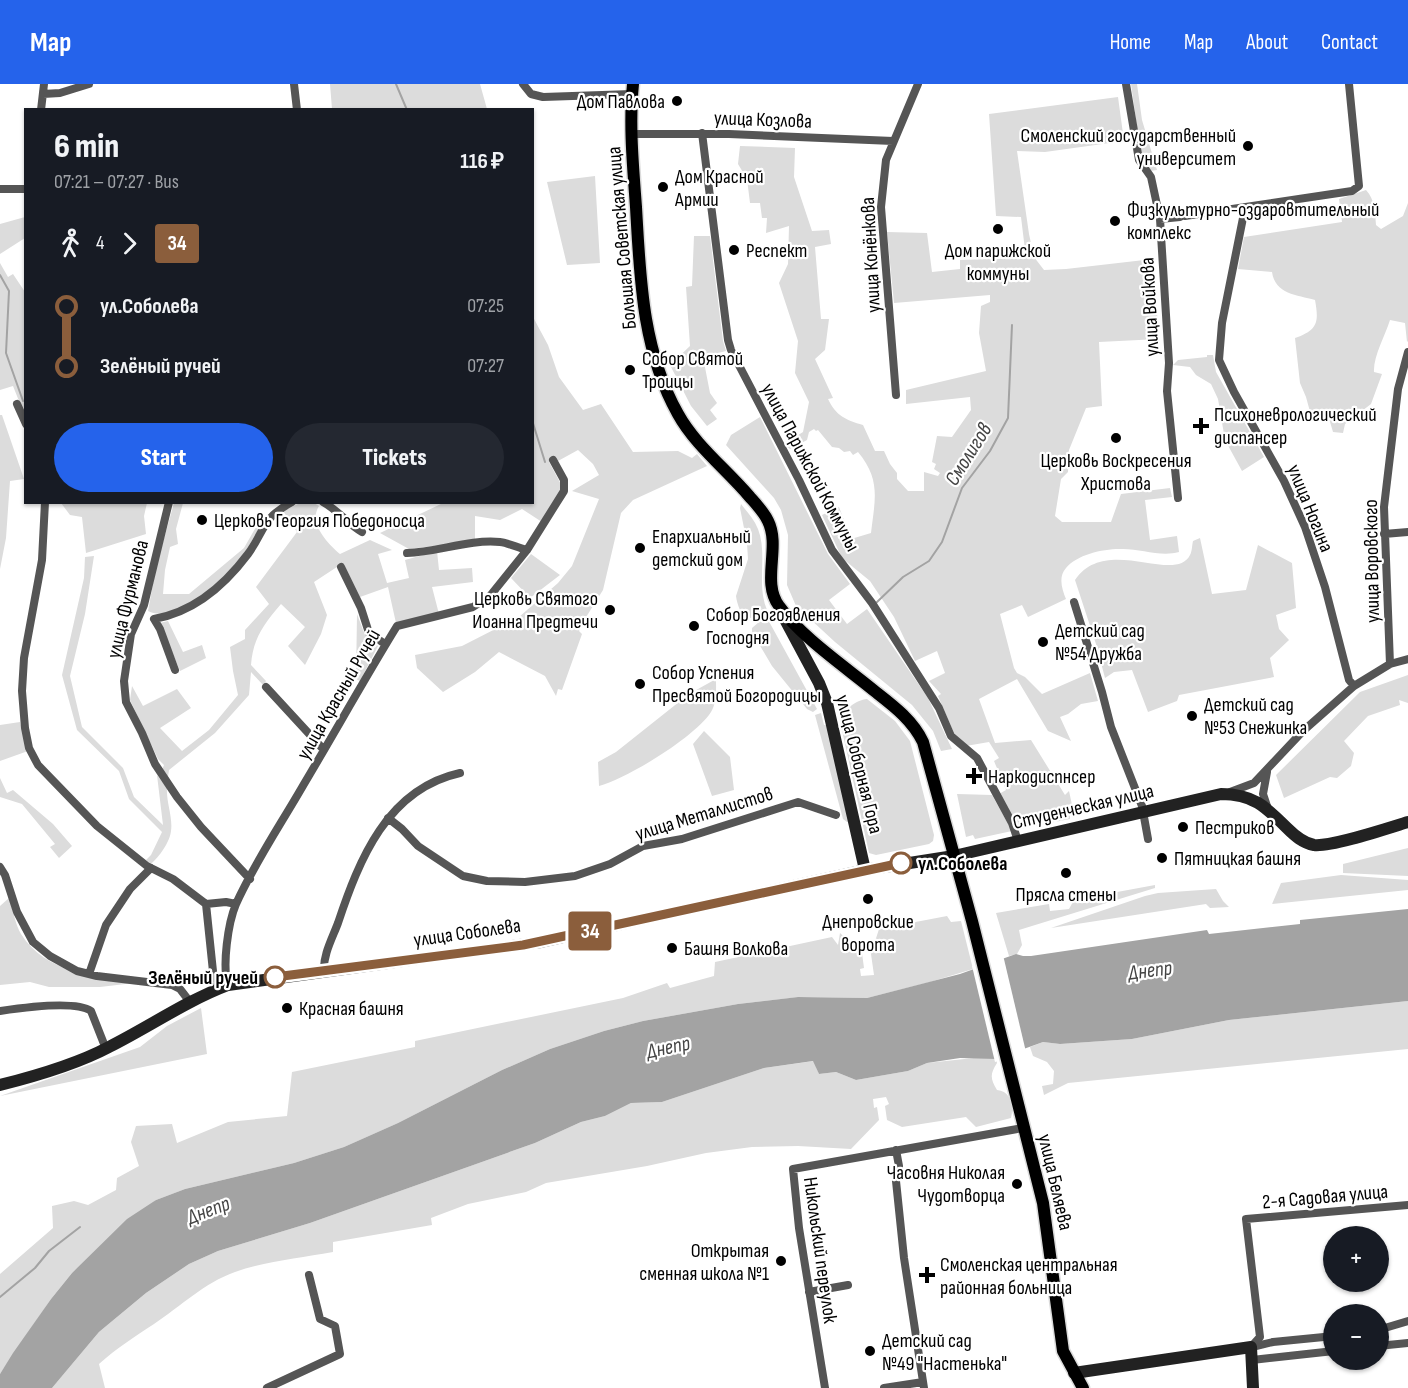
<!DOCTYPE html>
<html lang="en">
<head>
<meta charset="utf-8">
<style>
  body { margin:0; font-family:"Sofia Sans Condensed",sans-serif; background:#242831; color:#f1f3f6; height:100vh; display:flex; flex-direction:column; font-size:22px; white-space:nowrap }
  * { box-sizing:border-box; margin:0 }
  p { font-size:20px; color:#9ea1a6 }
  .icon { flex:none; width:33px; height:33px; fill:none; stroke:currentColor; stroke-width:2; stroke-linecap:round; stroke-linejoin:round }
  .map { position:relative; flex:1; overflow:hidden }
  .details { position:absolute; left:24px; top:24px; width:510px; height:396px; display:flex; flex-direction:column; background:#171b24; border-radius:0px; box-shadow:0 2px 4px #0004 }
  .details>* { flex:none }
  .badge { padding:0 12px; border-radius:4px; font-size:21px; line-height:39px }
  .tools { position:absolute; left:1323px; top:1142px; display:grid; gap:12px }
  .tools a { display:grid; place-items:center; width:66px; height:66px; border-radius:50%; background:#171b24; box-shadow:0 2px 4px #0004; font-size:30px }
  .map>.badge { position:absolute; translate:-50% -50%; box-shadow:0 0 0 3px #fff }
  .legs { display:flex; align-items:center; gap:9px; height:66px; padding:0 30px; font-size:20px }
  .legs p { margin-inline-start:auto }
  .headline { display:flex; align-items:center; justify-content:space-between; height:102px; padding:0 30px }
  h1 { font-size:33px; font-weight:800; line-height:45px }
  .primary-button { display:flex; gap:12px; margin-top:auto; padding:12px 30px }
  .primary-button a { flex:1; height:69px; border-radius:36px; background:#2563eb; color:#fff; font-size:24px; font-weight:800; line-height:69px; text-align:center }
  .primary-button a+a { background:#242831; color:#f1f3f6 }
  ul { padding:0 30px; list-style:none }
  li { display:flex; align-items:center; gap:21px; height:60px; font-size:22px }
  li i { display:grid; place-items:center; width:9px; height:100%; margin:0 8px; background:currentColor }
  li i::after { content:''; width:15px; height:15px; margin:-8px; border:4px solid; border-radius:50%; background:#171b24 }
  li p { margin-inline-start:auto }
  li:first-child i { background:linear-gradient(#0000 50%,currentColor 0) }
  li:last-child i { background:linear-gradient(currentColor 50%,#0000 0) }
  header { display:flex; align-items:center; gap:36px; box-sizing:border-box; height:84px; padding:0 30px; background:#2563eb; color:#fff }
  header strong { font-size:28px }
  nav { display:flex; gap:33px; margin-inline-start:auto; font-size:21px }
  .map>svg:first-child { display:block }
  .green { fill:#dcdcdc }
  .water { fill:#a3a3a3 }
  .pier { fill:#fff }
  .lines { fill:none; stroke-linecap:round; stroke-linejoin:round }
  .stream { stroke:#a3a3a3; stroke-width:2 }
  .primary-casing { stroke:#dbdbdb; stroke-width:15 }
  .minor { stroke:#555; stroke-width:8 }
  .secondary { stroke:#222; stroke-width:12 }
  .primary { stroke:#000; stroke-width:12 }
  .line-1-casing { stroke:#fff; stroke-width:14 }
  .line-1 { stroke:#8b5e3c; stroke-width:9 }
  .poi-dot { fill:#000; stroke:#fff; stroke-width:2 }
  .stop-1-dot { fill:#fff; stroke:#8b5e3c; stroke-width:3 }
  .labels { text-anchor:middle; stroke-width:4.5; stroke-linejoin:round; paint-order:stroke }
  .poi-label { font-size:20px; fill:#000; stroke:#fff; text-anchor:start }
  .street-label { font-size:20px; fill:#000; stroke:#fff }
  .stop-label { font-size:20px; font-weight:bold; fill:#000; stroke:#fff; text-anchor:start }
  .water-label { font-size:21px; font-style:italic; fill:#444; stroke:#fff }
</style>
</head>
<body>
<header>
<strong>Map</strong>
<nav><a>Home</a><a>Map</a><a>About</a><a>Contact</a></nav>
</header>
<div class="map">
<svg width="1408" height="1304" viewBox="0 0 1408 1304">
  <rect width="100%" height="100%" fill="#fff"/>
  <path class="green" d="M330 0H480L487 25H332Z
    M1131 0H1137L1142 36 1157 86 1150 87 1141 72Z
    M1118 13 1124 57 1045 68 1017 67 1029 150 1034 173 1044 186 1066 185 1153 175 1159 255 1099 258 1102 322 1086 324 1069 366 1068 388 1061 395 1055 432 1062 438H1111L1121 410 1170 404 1172 413 1145 416 1150 456 1177 452 1179 468C1161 473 1141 465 1123 465 1106 464 1077 470 1066 484 1058 493 1062 505 1066 515L1028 533 1022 521 1000 530 1014 584 1017 589 1025 593 1042 610 1090 589 1098 617 1081 620 1068 630 1060 633 1071 657 1048 647 1017 595 979 615 995 659 1031 656 1065 711 1069 707 1074 730 1070 731V735L1019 745 999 710 1006 706 994 677 999 674 989 658 960 663 938 612 941 610 929 597 945 589 937 567 915 577 894 533 870 497 842 474 822 431 839 423 851 455 871 449C875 415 881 396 858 368L853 371 850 367 844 368 839 364 832 363 818 346 816 347 814 345 809 348 807 356 790 365 784 360 803 348 809 318 795 289 798 257 779 199 788 180 789 142 766 149 767 134H762L760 119H750L747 95 738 80 740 62 795 64 794 93 812 147 829 146 831 160 815 163 821 235H829L825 266 815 275 833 314 828 315C836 332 846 336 863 341L875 367H884L890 380 897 389V395L908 407H924V388L938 392 940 389 934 385 936 380 932 378 937 352 952 353 971 326 970 313 906 320V306L986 287 979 249 981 222 990 218V211L894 219 887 148 927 149 932 188 960 185V176L1026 174 1021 133 996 132 989 30Z
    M595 92 600 179 567 181 547 98Z
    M1366 106C1375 116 1375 128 1376 141L1381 145 1403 132 1408 119V257L1407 258 1405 239 1390 236C1385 252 1373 273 1374 288L1382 290 1371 320 1345 340 1343 349 1333 348 1328 331 1312 335 1306 313 1300 299 1295 254C1318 246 1319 238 1315 216 1297 211 1275 210 1272 188L1238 185 1244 153 1342 138 1339 115Z
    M25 133V154L0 170V140Z
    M694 152H710L723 257 726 267 703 273 710 309 717 319 710 326 717 335 707 342 691 322 670 281 690 262 686 203 692 202Z
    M0 179 8 193 13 190 25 208V332L13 302 0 306Z
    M533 233 548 261 559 293 583 326 601 320 633 368 678 367 692 374 697 370 707 382 633 416 621 429 603 506 583 538 579 547 582 550 562 606 558 605 556 612 545 592 499 568 475 588 443 608 417 584 415 571 462 562 519 533 558 499 572 482 599 415 572 407 599 391 593 380 578 366 558 377 549 378 563 404 542 438 522 425 500 436 475 432V457L409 465 380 449 443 419 532 418Z
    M1207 271H1213L1216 288 1264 373 1242 387 1225 356 1218 315 1211 300 1196 291 1190 283 1173 281 1178 276 1207 273Z
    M0 331H2L24 395 10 397 6 454 0 485Z
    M760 333 828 470 850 500 829 516 847 540 867 525 928 614 952 665 941 667 933 647 912 621 835 558 796 522 787 501 788 451 781 426 774 414 726 361 731 351Z
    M61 419H147L144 432 146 450 86 469 82 433 70 431Z
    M174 419H183L176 445 178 460 170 463 165 486 163 510H189L244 464 256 443 265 433C243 475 224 504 179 525 169 529 158 532 148 527L156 483Z
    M300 419H314L319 422C308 439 328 460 340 470L370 456 392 466 378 470 387 499 409 494 405 476 437 467 439 486 472 484 473 498 432 503 439 530 396 539 388 503 360 513 343 479 314 498 327 531 321 550 305 581 288 562 305 543 281 520C264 540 253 554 251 581L266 597 263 601 251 588 249 611 215 649 169 686 168 693 162 686 164 681 158 675 130 616 132 602 143 622 177 605 191 624 160 644 182 667 209 646 238 611 233 587 230 563 245 555V546L269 520 256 503 297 448 283 427Z
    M741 420C747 428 754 435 758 445 768 471 756 500 767 526L748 535C741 532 737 520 736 512L748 475 747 459 740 424Z
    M1200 454 1212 510 1246 506 1258 461 1292 479 1296 524 1276 531 1279 545 1289 556 1270 574 1274 593 1179 611 1177 617 1148 628 1132 586 1114 588 1105 594 1096 560 1075 496C1106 450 1175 501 1190 471 1192 468 1192 461 1193 457Z
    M531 470 560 491 530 514 511 494Z
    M94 472 85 530 70 592 82 643 123 684 134 713 163 741 157 691 167 704C166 718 173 733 171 747 170 758 159 773 151 780L146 776 151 771 162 748 129 715 119 687 77 646 62 591 84 494 85 473Z
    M357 530 365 551 378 562 360 597 356 595Z
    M766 532 817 625 813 628 807 625 772 582 752 548V544Z
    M168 537 183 568 202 561 206 574 180 587 160 539Z
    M1408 591V619L1399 616 1400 621 1368 632 1344 657 1354 669 1351 682 1337 694 1330 693 1284 714 1276 691 1360 608Z
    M716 595C716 606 717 618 711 628 695 653 628 694 599 702L598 678 616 668 689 610Z
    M867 615 895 637 910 657 934 751 933 757 929 760 876 771 869 769 840 637C843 626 856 616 867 615Z
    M821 629 824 641H827L850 737 847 738 843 735 815 631Z
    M20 638 28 667 0 677V641Z
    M704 647 730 673 734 706 712 712 693 660Z
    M0 694 7 709 13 706 53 740 72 762 59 774 50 763 55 760 22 720 0 713Z
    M957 710 992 711 1012 747 975 755 973 751 966 753Z
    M1408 764V792L1343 789V780Z
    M1341 791 1408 796V806L1272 820 1281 799Z
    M1155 801V804L1019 846 1022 861 1017 870 1009 872 996 829 1049 820 1050 827 1069 825 1074 816Z
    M1216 805 1223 817 1229 823 1210 824 1206 820 1051 844 1145 812 1158 809Z
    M9 814C13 825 15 840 21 850 46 889 93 892 134 899L100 903H49L30 898 0 901V822Z
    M947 832 951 838 961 837 973 885 930 898 867 914 799 913 738 920 643 937 604 947 550 965 502 986 398 1039 344 1063 294 1079 185 1105 156 1116 72 1189 51 1215 0 1290V1190L53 1144 52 1122 74 1117 88 1121 116 1106 117 1094 139 1082 131 1058 136 1042 172 1040 177 1059 228 1038 287 1032 292 988 415 963V957L623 914 667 899 670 904 714 892 715 878 832 853 838 861 840 849 862 869 864 884 860 885 861 892 874 891 871 870 879 845Z
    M1408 917V965L1068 999 1044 1011 1042 1002 1053 1000 1054 987 1047 978 1033 972 1030 963 1043 958 1060 960 1132 955 1229 936Z
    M201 924 207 970 0 1012 140 963 167 942Z
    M983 973 996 975 997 979C990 990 990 994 997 1006 1011 1007 1014 1022 1011 1034L976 1043 966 1033 902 1043 887 1036 885 1022 889 1020 886 1013 873 1015 874 1024 877 1023 879 1036 851 1065 798 1062 752 1063 706 1069 647 1082 546 1099 526 1108 468 1120 431 1134 432 1141 333 1158V1168C300 1174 267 1177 235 1188 204 1199 181 1222 154 1240 134 1253 117 1264 99 1280L105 1304H52L99 1248 146 1209 189 1180 218 1167 310 1139 535 1059 581 1038 605 1032 631 1019 662 1018 764 984 814 977 819 990 836 988 856 996 908 987 927 979Z"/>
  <path class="water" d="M1408 825V917L1229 936 1132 955 1060 960 1043 958 996 975 960 974 927 979 908 987 856 996 836 988 819 990 813 977 764 984 662 1018 631 1019 605 1032 581 1038 535 1059 310 1139 218 1167 189 1180 146 1209 99 1248 52 1304H0V1290L13 1269 51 1215 72 1189 127 1135 156 1116 185 1105 294 1079 344 1063 398 1039 502 986 550 965 604 947 643 937 738 920 798 913 867 914 960 890 1016 870 1023 872H1031L1207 846 1209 850 1300 840V836Z"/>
  <path class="pier" d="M1003 871 1026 968 995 978 972 882Z"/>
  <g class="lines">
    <path class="stream" d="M396 0 407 26
      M0 191 9 207 6 269 23 317
      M532 336 545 378
      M876 519 903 493 929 477 942 458 962 404 990 367 1008 334 1012 241
      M0 1213 35 1184 49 1167 80 1143"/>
    <defs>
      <path id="primary" d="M633 0C629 41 633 82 636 123 640 193 642 266 678 330 695 361 726 385 749 412 756 420 764 428 768 437 781 463 761 498 779 522 801 553 847 584 877 609 895 623 913 637 923 658L972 837 1043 1119 1063 1267 1083 1304"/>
    </defs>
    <use href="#primary" class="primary-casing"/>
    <path class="minor" d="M294 0 297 26
      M523 0 531 10 543 13 632 10
      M1126 0 1139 76 1151 93 1160 135 1169 279 1167 307 1178 414
      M43 10 60 9 89 0
      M41 26 44 0
      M702 49 728 256 731 266 799 396 832 466 872 519 939 624 951 652 977 674 1012 739 1018 757
      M632 50H729L893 57
      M0 105H26
      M1245 124 1222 239 1219 276 1234 308 1284 397 1305 443 1325 503 1349 596 1354 602
      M1185 132 1352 107 1359 102 1349 0
      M1160 135 1180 133
      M896 311 881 123 886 76 918 0
      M17 320 26 340
      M45 418 42 476 24 574 22 607 25 644 29 664 38 681 97 742 147 782 173 795 206 820 214 897 216 906
      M169 418 144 521 131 550 124 597 126 618 142 649 155 680 177 713 201 743 250 795
      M323 418C339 427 348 440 362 448
      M1384 450 1408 448
      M407 469C438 468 469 455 500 458 509 459 518 464 527 466
      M341 483 361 524 369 549 385 560
      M1074 518 1102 608 1111 643 1142 722 1148 755
      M1390 580 1384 423 1398 305 1408 268
      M175 586 160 545 154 535C194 528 224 502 248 470 266 445 261 435 292 418
      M266 603 324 666
      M1267 688 1263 710 1268 725
      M1230 708 1254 699 1303 647 1354 602 1390 580 1408 575
      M388 734 402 745 418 762 463 792 487 797 525 798 575 792 610 780 643 762 682 755 798 718 836 731
      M0 783 5 791 17 828 33 858 50 872 77 887 97 892 172 901 180 905 190 918
      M206 820 226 818 236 820
      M324 887C323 871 332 855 338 839 359 776 387 705 460 689
      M89 890 106 841 130 805 151 784
      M228 901C222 882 228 839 236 820 255 778 281 740 304 700 335 648 365 594 397 542L473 523 490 512 527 466 564 407V396L553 376
      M0 927C20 924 75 916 91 927L106 965
      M896 1066 899 1082 896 1097 904 1174 924 1304
      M809 1208 848 1201
      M1378 1246 1408 1237
      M1378 1262 1408 1259
      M1251 1263 1260 1253 1246 1135 1408 1121
      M1252 1263 1273 1258 1334 1252
      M1252 1276 1334 1267
      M267 1304 340 1270 335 1242 320 1235 309 1191
      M825 1304 799 1144 793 1085 1023 1044
      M884 1304 923 1298"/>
    <path class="secondary" d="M781 528 819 599 827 619 865 786
      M0 1001C36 992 75 981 109 963 149 943 186 917 228 901L541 858 865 786 954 772 1221 710C1253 710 1265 722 1287 744 1295 752 1303 759 1314 761 1332 763 1388 744 1408 738
      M1074 1289 1251 1263 1253 1304"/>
    <use href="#primary" class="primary"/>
  </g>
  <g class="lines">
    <defs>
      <path id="line-1" d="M275 893 523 861 901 779"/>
    </defs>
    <use href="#line-1" class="line-1-casing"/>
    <use href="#line-1" class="line-1"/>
  </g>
  <g class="poi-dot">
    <circle cx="677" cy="17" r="6"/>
    <circle cx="1248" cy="62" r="6"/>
    <circle cx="663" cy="103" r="6"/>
    <circle cx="1115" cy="137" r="6"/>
    <circle cx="998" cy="145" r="6"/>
    <circle cx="734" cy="166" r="6"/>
    <circle cx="630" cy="286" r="6"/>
    <path d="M1198 333h6v6h6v6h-6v6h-6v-6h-6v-6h6z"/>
    <circle cx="1116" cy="354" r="6"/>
    <circle cx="202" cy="436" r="6"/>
    <circle cx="640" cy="464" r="6"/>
    <circle cx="610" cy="526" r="6"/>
    <circle cx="694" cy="542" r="6"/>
    <circle cx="1043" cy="558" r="6"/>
    <circle cx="640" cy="600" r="6"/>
    <circle cx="1192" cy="632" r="6"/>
    <path d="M971 683h6v6h6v6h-6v6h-6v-6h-6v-6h6z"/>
    <circle cx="1183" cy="743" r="6"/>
    <circle cx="1162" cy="774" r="6"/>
    <circle cx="1066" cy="789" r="6"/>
    <circle cx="868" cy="815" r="6"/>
    <circle cx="672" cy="864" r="6"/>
    <circle cx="287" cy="924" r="6"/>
    <circle cx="1017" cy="1100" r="6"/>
    <circle cx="781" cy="1177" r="6"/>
    <path d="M924 1182h6v6h6v6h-6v6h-6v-6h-6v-6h6z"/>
    <circle cx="870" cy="1267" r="6"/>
  </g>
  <g class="stop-1-dot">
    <circle cx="901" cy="779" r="10"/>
    <circle cx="275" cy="893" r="10"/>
  </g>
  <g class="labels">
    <g class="poi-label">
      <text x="665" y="24" text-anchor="end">Дом Павлова</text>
      <text x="1236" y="58" text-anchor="end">Смоленский государственный<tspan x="1236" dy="23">университет</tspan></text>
      <text x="675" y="99">Дом Красной<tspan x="675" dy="23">Армии</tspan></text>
      <text x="1127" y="132">Физкультурно-оздаровтительный<tspan x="1127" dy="23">комплекс</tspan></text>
      <text x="746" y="173">Респект</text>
      <text x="998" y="173" text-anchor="middle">Дом парижской<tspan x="998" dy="23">коммуны</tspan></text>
      <text x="642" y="281">Собор Святой<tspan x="642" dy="23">Троицы</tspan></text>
      <text x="1214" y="337">Психоневрологический<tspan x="1214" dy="23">диспансер</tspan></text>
      <text x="1116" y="383" text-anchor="middle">Церковь Воскресения<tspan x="1116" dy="23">Христова</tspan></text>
      <text x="214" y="443">Церковь Георгия Победоносца</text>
      <text x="652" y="459">Епархиальный<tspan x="652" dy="23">детский дом</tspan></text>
      <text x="598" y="521" text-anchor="end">Церковь Святого<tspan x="598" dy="23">Иоанна Предтечи</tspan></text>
      <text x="706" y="537">Собор Богоявления<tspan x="706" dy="23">Господня</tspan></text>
      <text x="1055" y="553">Детский сад<tspan x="1055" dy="23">№54 Дружба</tspan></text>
      <text x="652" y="595">Собор Успения<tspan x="652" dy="23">Пресвятой Богородицы</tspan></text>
      <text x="1204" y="627">Детский сад<tspan x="1204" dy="23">№53 Снежинка</tspan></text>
      <text x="988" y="699">Наркодиспнсер</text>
      <text x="1195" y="750">Пестриков</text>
      <text x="1174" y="781">Пятницкая башня</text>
      <text x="1066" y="817" text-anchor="middle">Прясла стены</text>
      <text x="868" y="844" text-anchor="middle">Днепровские<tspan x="868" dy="23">ворота</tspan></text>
      <text x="684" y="871">Башня Волкова</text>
      <text x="299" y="931">Красная башня</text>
      <text x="1005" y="1095" text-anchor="end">Часовня Николая<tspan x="1005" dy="23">Чудотворца</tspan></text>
      <text x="769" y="1173" text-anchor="end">Открытая<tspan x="769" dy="23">сменная школа №1</tspan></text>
      <text x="940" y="1187">Смоленская центральная<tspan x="940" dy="23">районная больница</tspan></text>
      <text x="882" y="1263">Детский сад<tspan x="882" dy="23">№49 "Настенька"</tspan></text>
    </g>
    <g class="street-label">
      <text transform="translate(763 35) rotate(2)" y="7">улица Козлова</text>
      <text transform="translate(621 154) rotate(-95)" y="7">Большая Советская улица</text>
      <text transform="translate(870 171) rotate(-93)" y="7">улица Конёнкова</text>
      <text transform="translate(1149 223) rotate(-93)" y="7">улица Войкова</text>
      <text transform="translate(811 383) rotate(62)" y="7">улица Парижской Коммуны</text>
      <text transform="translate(1311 424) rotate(68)" y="7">улица Ногина</text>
      <text transform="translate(1371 477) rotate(-91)" y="7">улица Воровского</text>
      <text transform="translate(127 515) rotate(-76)" y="7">улица Фурманова</text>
      <text transform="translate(338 610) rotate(-60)" y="7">улица Красный Ручей</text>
      <text transform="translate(860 680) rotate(76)" y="7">улица Соборная Гора</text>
      <text transform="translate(1083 722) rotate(-13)" y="7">Студенческая улица</text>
      <text transform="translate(704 729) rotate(-17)" y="7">улица Металлистов</text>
      <text transform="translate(467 848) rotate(-8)" y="7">улица Соболева</text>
      <text transform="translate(1056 1098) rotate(77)" y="7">улица Беляева</text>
      <text transform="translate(1325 1112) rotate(-5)" y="7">2-я Садовая улица</text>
      <text transform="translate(821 1166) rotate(82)" y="7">Никольский переулок</text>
    </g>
    <g class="stop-label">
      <text x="918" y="786">ул.Соболева</text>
      <text x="258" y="900" text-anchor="end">Зелёный ручей</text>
    </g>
    <g class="water-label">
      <text transform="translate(968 370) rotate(-58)" y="7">Смолигов</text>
      <text transform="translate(1150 886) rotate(-7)" y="7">Днепр</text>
      <text transform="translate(668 963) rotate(-12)" y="7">Днепр</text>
      <text transform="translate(208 1126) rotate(-21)" y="7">Днепр</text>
    </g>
  </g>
</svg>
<div class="tools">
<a>+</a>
<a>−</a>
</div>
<b class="badge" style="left:590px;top:847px;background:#8b5e3c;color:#fff">34</b>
<section class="details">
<div class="headline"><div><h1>6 min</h1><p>07:21 – 07:27 · Bus</p></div><b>116 ₽</b></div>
<div class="legs"><svg class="icon" aria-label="walk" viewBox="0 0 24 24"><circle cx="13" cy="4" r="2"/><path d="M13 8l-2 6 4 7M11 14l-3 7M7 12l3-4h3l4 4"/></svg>4<svg class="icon" aria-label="forward" viewBox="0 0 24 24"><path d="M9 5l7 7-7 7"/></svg><b class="badge" style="background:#8b5e3c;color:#fff">34</b></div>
<ul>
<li><i style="color:#8b5e3c"></i><b>ул.Соболева</b><p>07:25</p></li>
<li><i style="color:#8b5e3c"></i><b>Зелёный ручей</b><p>07:27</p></li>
</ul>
<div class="primary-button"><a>Start</a><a>Tickets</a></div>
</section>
</div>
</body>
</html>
